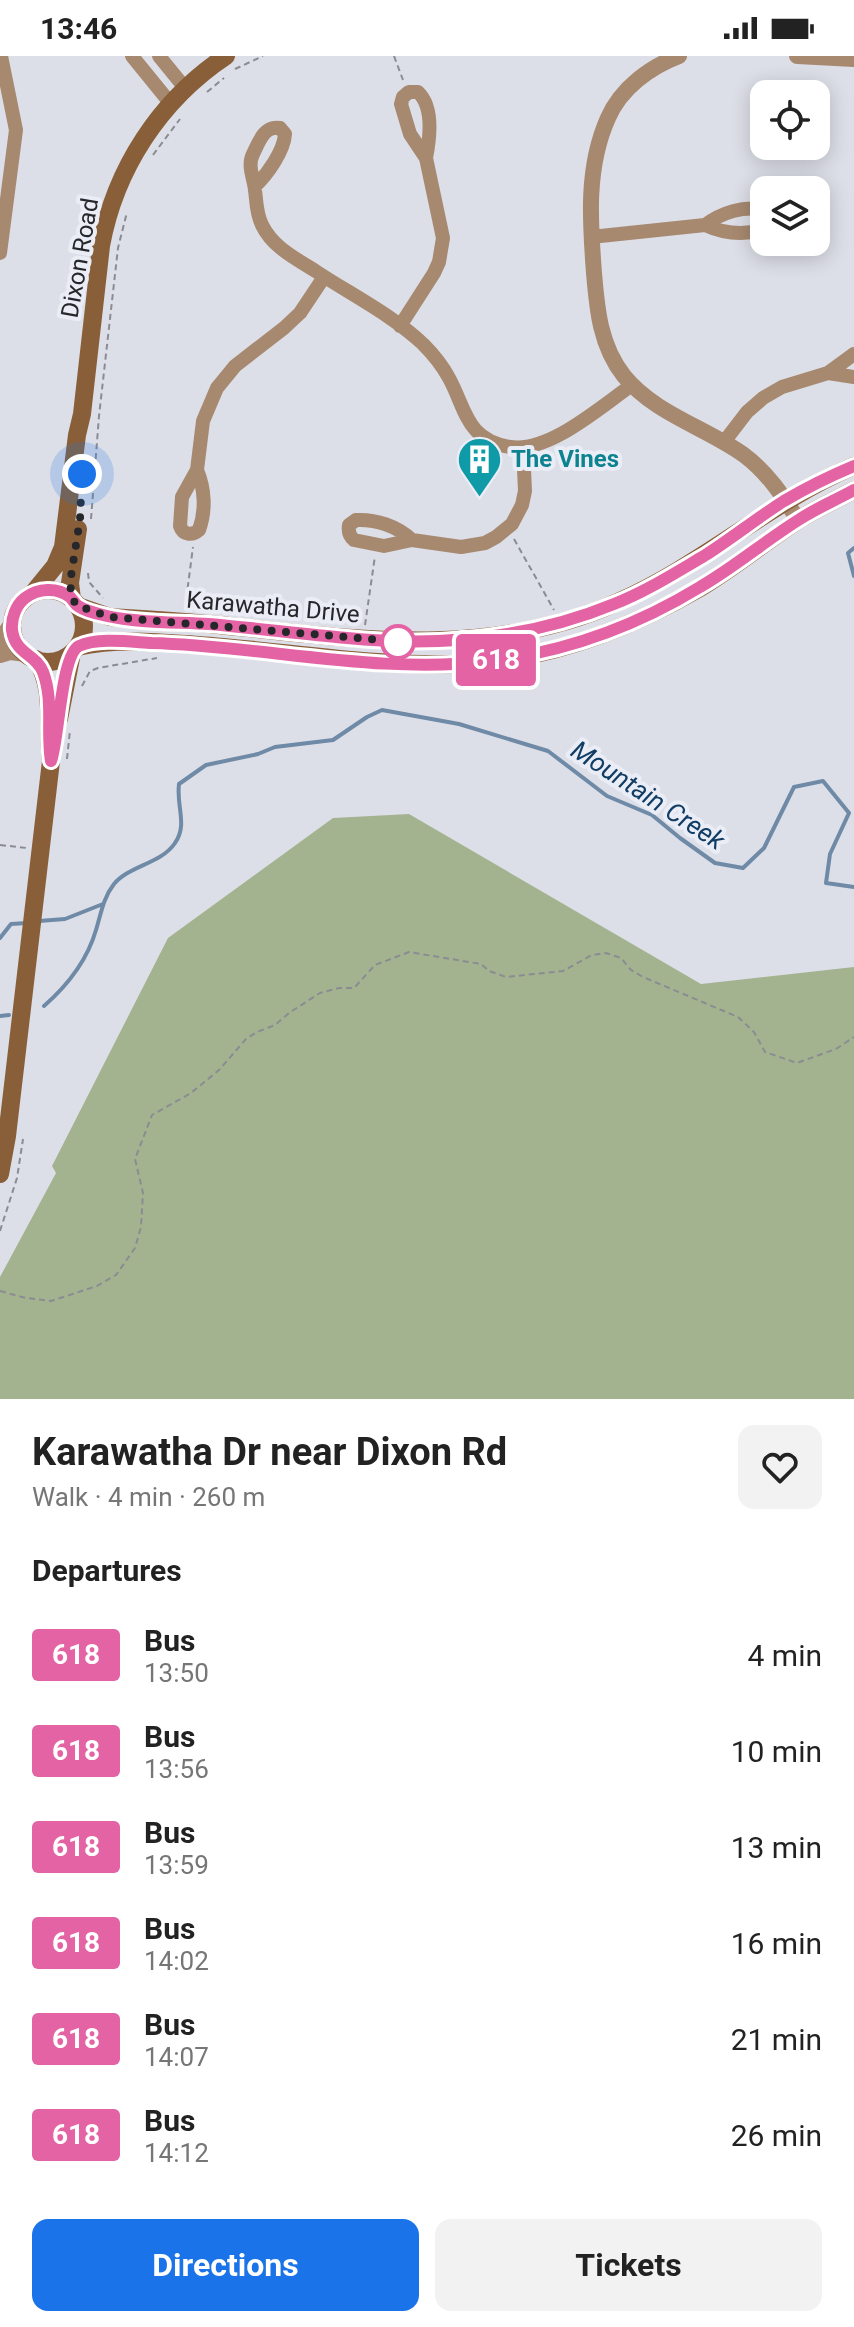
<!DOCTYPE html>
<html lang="en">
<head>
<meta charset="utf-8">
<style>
  body { margin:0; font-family:Roboto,sans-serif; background:#f2f2f2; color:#222; height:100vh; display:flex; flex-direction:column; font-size:30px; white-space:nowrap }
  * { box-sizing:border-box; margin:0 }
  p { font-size:26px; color:#767676 }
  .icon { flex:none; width:44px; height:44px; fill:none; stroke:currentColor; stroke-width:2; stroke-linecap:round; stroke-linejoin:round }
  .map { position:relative; height:1343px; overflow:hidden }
  .side { display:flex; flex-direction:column; background:#fff; flex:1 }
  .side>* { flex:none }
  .badge { padding:0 16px; border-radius:6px; font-size:28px; line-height:52px }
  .tools { position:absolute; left:750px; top:24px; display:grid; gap:16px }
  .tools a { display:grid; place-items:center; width:80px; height:80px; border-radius:16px; background:#fff; box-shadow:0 4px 20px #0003; font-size:40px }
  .you { position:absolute; width:40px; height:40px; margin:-20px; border:6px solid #fff; border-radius:50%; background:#1a73e8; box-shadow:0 0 0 12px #1a73e833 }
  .map>.badge { position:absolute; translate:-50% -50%; box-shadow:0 0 0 4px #fff }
  h2 { padding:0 32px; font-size:30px; line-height:72px }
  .round { display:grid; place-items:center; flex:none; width:84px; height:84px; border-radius:16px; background:#f2f2f2 }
  .head { display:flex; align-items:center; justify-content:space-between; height:136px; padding:0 32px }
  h1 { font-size:38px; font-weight:700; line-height:60px }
  .button { display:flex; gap:16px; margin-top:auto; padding:16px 32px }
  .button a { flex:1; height:92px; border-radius:16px; background:#1a73e8; color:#fff; font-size:32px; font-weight:700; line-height:92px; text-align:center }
  .button a+a { background:#f2f2f2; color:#222 }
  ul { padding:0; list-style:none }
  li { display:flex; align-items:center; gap:24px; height:96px; padding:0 32px }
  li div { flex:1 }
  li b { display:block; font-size:30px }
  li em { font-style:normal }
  li .badge { min-width:88px; font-weight:700; text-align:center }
  .status { display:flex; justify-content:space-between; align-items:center; height:56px; padding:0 40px; background:#fff; direction:ltr }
  .status svg { height:22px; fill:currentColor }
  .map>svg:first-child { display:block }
  .forest { fill:#a4b38f }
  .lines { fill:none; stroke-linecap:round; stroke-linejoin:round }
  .stream { stroke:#6f8aa6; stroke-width:4 }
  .path { stroke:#8a8c92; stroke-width:2; stroke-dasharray:6 4; stroke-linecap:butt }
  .minor { stroke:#a78970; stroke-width:14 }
  .tertiary { stroke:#a78970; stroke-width:16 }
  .secondary { stroke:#895f39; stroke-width:18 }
  .line-casing { stroke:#fff; stroke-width:18 }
  .line { stroke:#e463a4; stroke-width:12 }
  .walk { stroke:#26272a; stroke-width:8; stroke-dasharray:0 14.4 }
  .stop-dot { fill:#fff; stroke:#e463a4; stroke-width:4 }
  .labels { text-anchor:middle; stroke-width:8; stroke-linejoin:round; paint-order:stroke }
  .street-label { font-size:24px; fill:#26272a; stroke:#eaedf6 }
  .culture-label { font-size:24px; font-weight:bold; fill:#0d838f; stroke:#eaedf6; text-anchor:start }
  .water-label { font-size:26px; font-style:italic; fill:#113d64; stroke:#eaedf6 }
</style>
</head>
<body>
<div class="status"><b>13:46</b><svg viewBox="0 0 49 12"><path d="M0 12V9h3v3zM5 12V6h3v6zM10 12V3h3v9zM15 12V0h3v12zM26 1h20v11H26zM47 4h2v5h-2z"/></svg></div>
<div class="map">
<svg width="854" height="1343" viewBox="0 0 854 1343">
  <rect width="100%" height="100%" fill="#dddfe8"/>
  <path class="forest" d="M409 758 701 928 854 911V1343H0V1221L56 1117 52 1110 168 882 333 762Z"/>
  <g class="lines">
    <path class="stream" d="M854 492 848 497 854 520
      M39 865 65 863 103 848
      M0 882 11 868 27 867
      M44 950C68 929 87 905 96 874 101 858 103 842 114 828 130 809 161 808 175 787 188 769 176 750 179 728L206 709 258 698 275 691 333 684 367 661 382 654 459 668 548 695 607 740 652 759 680 782 715 807 743 812 764 792 794 731 823 725 849 757 830 798 826 827 854 831
      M0 960 9 959"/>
    <path class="path" d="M394 0 403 24
      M235 13 263 0
      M207 36 224 22
      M153 99 180 63
      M91 463 99 360 118 192 127 156
      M514 483 554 554
      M88 517 89 526 103 542
      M185 552 193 491
      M365 569 375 500
      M82 630 90 615 98 612 157 602
      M67 703 70 674
      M0 789 27 792
      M0 1175 17 1122 23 1083
      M0 1235 26 1242 51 1245 97 1230 116 1219 135 1192 141 1171 143 1137 135 1103 152 1059 191 1037 219 1014 246 983 257 976 275 969 289 957 320 937 339 932H354L375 909 409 896 481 908 489 915 506 921 563 915 592 899 606 897 621 902 631 914 643 921 738 961 754 976 765 996 797 1007 836 993 854 981"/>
    <path class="minor" d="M132 0 171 48
      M159 0 185 32
      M255 130C267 119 284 95 285 78L280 72C264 69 259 86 253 98 248 108 252 118 254 128 257 142 255 155 262 169 273 192 297 203 317 216 352 239 392 259 423 288 433 298 442 309 449 322 466 353 466 384 510 391 549 397 600 351 632 329
      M705 169C721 157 744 149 764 154
      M591 181 705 169C724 178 744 179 764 174
      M0 197 16 74 1 0
      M400 270 434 217 439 206 443 182 426 102 410 78 401 48 403 41 409 36H418C434 51 430 82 426 102
      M828 317 854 321
      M724 386 747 356 763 342 782 331 828 317 854 298
      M197 414C205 433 206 455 199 474 192 480 183 479 180 470L182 441 197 414 203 365 217 332 235 310 284 272 300 257 324 221
      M412 484C397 470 376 463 356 464L349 469C348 475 349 480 354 484L384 490 412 484 461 491 485 487 496 481 512 468 522 449 525 435 523 392"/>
    <path class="tertiary" d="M679 0C650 11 621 32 608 62 586 111 590 165 594 217 597 253 600 290 624 320 655 358 705 371 744 399 768 417 783 440 798 464
      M797 0 854 3
      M0 584 12 567
      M0 599 10 596 26 598"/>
    <path class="secondary" d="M12 570a36 36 0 1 1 72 0a36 36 0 1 1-72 0Z
      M33 537 55 510 63 491 77 379 82 358 101 190C115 113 160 44 226 0
      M72 543 70 527 78 473
      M78 550 110 561C146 563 183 565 219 569 353 583 490 604 618 546 702 509 770 446 854 410
      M77 591C117 582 158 586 199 589 285 595 372 611 459 608 544 605 627 574 700 532 735 511 766 485 800 463 817 452 836 444 854 434
      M59 663 72 597
      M0 1118 7 1080 51 705C46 670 56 635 36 603"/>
  </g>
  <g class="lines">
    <defs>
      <path id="line" d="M854 410C830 420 806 432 784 445 757 462 731 483 704 500 675 517 645 536 614 548 529 583 438 591 347 582 301 578 255 572 209 568 177 566 137 567 107 560 98 558 85 555 78 550 75 548 73 544 70 541 57 531 38 532 25 542 16 549 11 562 12 574 15 598 36 598 43 616 54 645 46 675 51 705 59 683 61 599 79 590 98 581 132 586 152 587 263 590 380 619 490 605 565 596 636 570 700 531 735 511 766 484 800 463 817 452 836 444 854 434"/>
    </defs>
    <use href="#line" class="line-casing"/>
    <use href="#line" class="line"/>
    <path class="walk" d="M82 418 80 463 70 527 72 543 78 550 110 561 405 586H398"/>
  </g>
  <defs>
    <symbol id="building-pin" viewBox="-11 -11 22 30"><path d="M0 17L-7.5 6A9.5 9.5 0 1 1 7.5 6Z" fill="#0f9aa8" stroke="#eaedf6"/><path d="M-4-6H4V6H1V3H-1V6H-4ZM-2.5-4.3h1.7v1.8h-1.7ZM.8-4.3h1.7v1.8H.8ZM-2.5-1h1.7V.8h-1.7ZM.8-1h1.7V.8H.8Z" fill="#fff"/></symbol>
  </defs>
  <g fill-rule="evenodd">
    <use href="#building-pin" x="454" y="378" width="51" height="69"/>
  </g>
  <circle class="stop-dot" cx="398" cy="586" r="16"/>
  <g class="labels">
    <g class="street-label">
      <text transform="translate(80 202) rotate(-80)" y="8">Dixon Road</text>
      <text transform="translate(273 551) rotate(5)" y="8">Karawatha Drive</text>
    </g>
    <g class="culture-label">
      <text x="511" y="411">The Vines</text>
    </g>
    <g class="water-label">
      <text transform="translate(648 739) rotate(33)" y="9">Mountain Creek</text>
    </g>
  </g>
</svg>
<div class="tools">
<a><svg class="icon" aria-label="locate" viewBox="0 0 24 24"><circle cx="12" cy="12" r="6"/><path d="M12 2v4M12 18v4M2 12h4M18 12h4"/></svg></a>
<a><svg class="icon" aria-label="layers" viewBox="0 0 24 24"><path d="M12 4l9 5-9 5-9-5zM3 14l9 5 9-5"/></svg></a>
</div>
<div class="you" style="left:82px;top:418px"></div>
<b class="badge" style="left:496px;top:604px;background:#e463a4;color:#fff">618</b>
</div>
<section class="side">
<div class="head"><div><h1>Karawatha Dr near Dixon Rd</h1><p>Walk · 4 min · 260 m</p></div><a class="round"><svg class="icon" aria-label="heart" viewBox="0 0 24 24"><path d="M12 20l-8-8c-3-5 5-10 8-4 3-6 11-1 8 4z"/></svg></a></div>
<h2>Departures</h2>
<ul>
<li><span class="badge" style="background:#e463a4;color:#fff">618</span><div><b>Bus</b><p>13:50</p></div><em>4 min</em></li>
<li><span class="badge" style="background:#e463a4;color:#fff">618</span><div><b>Bus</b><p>13:56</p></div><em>10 min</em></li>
<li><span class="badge" style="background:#e463a4;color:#fff">618</span><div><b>Bus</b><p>13:59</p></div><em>13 min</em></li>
<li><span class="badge" style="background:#e463a4;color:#fff">618</span><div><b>Bus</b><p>14:02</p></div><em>16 min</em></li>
<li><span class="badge" style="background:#e463a4;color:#fff">618</span><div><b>Bus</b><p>14:07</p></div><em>21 min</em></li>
<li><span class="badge" style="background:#e463a4;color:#fff">618</span><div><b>Bus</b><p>14:12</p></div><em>26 min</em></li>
</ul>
<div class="button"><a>Directions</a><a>Tickets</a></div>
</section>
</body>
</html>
